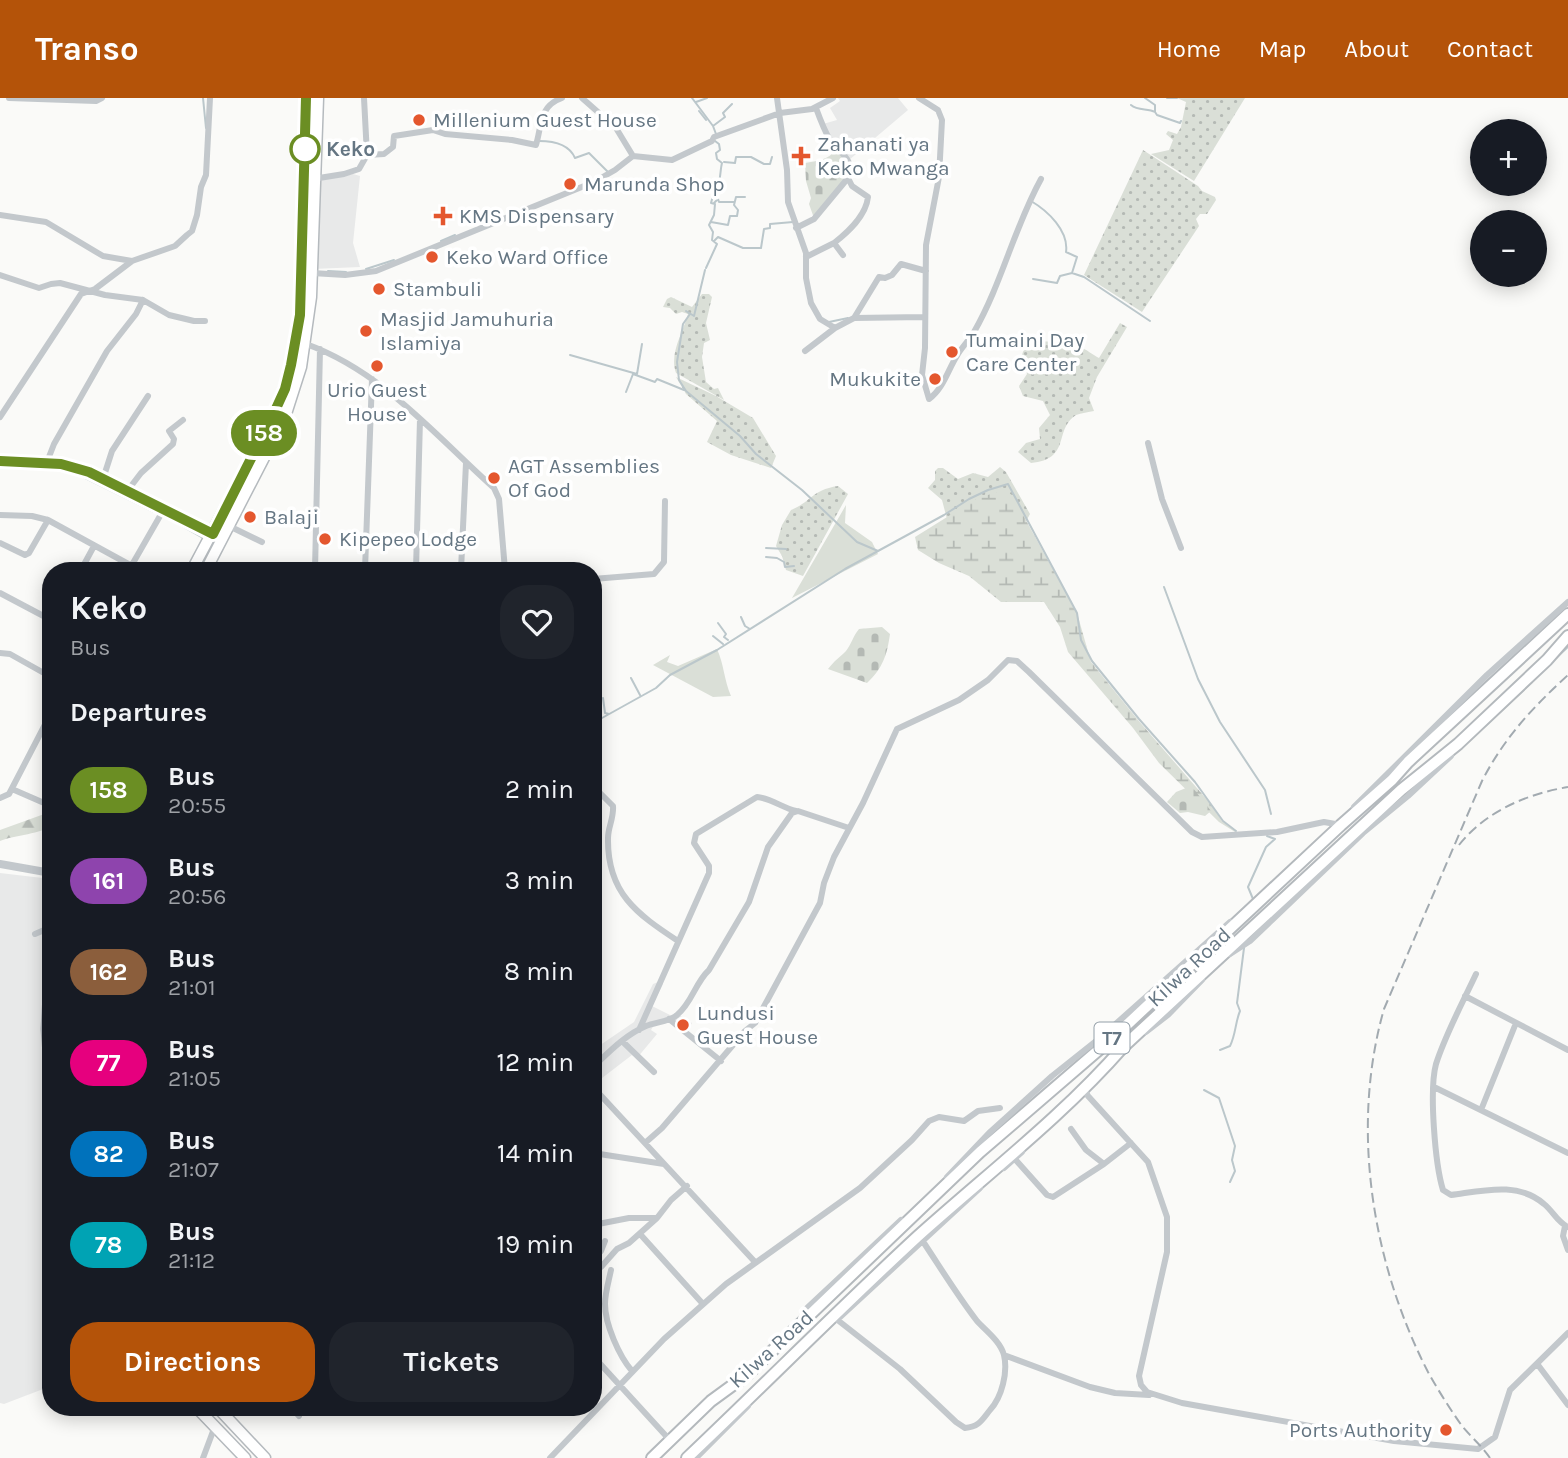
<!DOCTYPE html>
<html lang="en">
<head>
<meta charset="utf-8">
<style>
  body { margin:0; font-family:Karla,sans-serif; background:#20242c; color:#f1f3f6; height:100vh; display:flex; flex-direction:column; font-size:26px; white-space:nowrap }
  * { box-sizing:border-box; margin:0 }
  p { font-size:23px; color:#9ea1a6 }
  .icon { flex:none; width:38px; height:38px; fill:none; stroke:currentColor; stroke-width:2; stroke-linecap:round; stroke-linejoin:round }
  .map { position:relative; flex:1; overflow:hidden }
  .sheet { position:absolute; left:42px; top:464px; width:560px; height:854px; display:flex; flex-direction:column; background:#171b24; border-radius:28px; box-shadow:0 4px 18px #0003 }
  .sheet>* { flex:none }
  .badge { padding:0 14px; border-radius:23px; font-size:24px; line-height:46px }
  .fabs { position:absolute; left:1470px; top:21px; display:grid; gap:14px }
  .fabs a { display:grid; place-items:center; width:77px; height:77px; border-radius:50%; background:#171b24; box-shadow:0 4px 18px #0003; font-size:35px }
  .map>.badge { position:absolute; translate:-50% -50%; box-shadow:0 0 0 4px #fff }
  h2 { padding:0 28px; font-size:26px; line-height:63px }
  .round { display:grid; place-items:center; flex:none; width:74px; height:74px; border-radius:28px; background:#20242c }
  .overview { display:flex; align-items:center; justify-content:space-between; height:119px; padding:0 28px }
  h1 { font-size:33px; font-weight:700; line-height:52px }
  .action { display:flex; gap:14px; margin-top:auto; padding:14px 28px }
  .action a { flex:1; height:80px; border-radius:28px; background:#b45309; color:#fff; font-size:28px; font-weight:700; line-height:80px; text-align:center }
  .action a+a { background:#20242c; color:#f1f3f6 }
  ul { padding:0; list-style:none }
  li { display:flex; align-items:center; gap:21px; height:91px; padding:0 28px }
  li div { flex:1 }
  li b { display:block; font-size:26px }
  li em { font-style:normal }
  li .badge { min-width:77px; font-weight:700; text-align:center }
  header { display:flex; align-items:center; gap:42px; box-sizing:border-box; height:98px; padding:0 35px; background:#b45309; color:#fff }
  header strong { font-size:33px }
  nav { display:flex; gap:38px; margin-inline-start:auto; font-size:24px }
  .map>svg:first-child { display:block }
  .built { fill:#e8e9e9 }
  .grass { fill:url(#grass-dots) }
  .forest { fill:url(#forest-firs) }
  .wetland { fill:url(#wetland-marsh) }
  .cemetery { fill:url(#cemetery-stones) }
  .garden { fill:#dadfd7 }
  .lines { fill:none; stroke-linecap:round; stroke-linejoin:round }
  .stream { stroke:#bbc7cb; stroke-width:2 }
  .primary-casing { stroke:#b5babe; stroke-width:13 }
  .trunk-casing { stroke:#b4b9bd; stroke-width:14 }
  .minor { stroke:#c3c8cc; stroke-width:6 }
  .tertiary { stroke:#c3c8cc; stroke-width:8 }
  .primary { stroke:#fff; stroke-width:10 }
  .trunk { stroke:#fff; stroke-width:10 }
  .rail { stroke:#a2aab0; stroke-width:2; stroke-dasharray:10 5; stroke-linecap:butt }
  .line-casing { stroke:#fff; stroke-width:16 }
  .line { stroke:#6b8e23; stroke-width:10 }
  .poi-dot { fill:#e4572e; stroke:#fff; stroke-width:2.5 }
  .stop-dot { fill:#fff; stroke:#6b8e23; stroke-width:3.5 }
  .labels { text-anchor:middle; stroke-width:7; stroke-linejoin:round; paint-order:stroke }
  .shield { fill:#fff; stroke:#939fa8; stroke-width:2 }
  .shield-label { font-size:19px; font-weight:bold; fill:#657683 }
  .poi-label { font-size:21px; fill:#657683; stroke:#fff; text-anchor:start }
  .stop-label { font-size:21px; font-weight:bold; fill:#657683; stroke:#fff; text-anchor:start }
  .street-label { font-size:21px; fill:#657683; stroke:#fff }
</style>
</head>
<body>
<header>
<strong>Transo</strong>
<nav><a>Home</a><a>Map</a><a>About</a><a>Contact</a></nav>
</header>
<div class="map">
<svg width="1568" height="1360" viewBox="0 0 1568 1360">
  <defs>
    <pattern id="grass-dots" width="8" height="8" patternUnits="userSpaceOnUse" patternTransform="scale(1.75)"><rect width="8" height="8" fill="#dadfd7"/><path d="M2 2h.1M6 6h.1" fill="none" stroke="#b4b9b4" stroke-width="1.8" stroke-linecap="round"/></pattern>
    <pattern id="forest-firs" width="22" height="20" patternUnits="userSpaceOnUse" patternTransform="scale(1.75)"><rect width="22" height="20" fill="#dadfd7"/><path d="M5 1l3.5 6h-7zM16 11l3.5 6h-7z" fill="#b4b9b4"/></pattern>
    <pattern id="wetland-marsh" width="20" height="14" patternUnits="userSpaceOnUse" patternTransform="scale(1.75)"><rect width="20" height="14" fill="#dadfd7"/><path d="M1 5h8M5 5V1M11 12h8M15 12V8" fill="none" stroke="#b4b9b4"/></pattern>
    <pattern id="cemetery-stones" width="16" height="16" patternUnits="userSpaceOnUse" patternTransform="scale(1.75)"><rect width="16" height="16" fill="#dadfd7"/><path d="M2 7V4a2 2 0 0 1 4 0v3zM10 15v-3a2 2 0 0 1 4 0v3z" fill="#b4b9b4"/></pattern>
  </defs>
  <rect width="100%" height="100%" fill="#fafaf8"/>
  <path class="built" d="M838 0H898L908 12 849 62 829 38 823 26 837 22 830 10 840 3Z
    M353 76 360 78 353 145 360 169 313 171 317 82Z
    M0 775 51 781V849L45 901 47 981 51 1005V1288L4 1306 0 1305Z
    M658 884 663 886 652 908 672 918 677 916 692 925 686 936 670 922 654 927 651 932 657 936 637 960 632 957 593 987V952L634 924 653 886Z"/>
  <path class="grass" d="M1177 0H1245L1194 83 1151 56 1169 52 1173 42 1166 36 1168 33 1177 36 1181 29 1186 4Z
    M1143 52 1198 88 1202 93 1215 99 1216 102 1207 116H1200L1196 121 1199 128 1142 214 1084 177Z
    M702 196H709L712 199 706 225 710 242 704 245 702 259 706 284 714 291 718 290 724 302 676 275C669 255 683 235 688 216L682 214 676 216 670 210 663 209 667 201 671 199 692 209Z
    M1120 225 1127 229 1097 279 1089 300 1094 313C1089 314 1081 315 1076 317 1053 332 1072 361 1031 365L1018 354 1026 345 1040 341 1039 330 1050 317 1043 303 1023 298 1019 288 1027 276C1026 271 1022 264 1022 259 1023 236 1065 244 1080 249 1086 251 1093 257 1099 260Z
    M676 279 716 298 753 320 776 358 771 370 731 357 707 344 717 323 686 296Z
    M1000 369 1006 374 1030 416 1007 459 948 425 942 402 928 390 935 382V373L938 370H943L958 381 973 375 988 379Z
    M838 388 848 396 803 478 786 472 782 458 776 448 782 427 791 412C810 405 811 392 838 388Z"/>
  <path class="forest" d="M47 715 51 717V727C43 736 14 737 0 743V732Z"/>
  <path class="wetland" d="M1003 392 1012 397 1077 515 1091 564 1138 622 1209 704 1222 723 1240 737 1219 724 1159 665 1133 630 1068 554 1060 529 1044 504H1001L969 478 939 465 918 452 915 439 976 401Z"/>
  <path class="cemetery" d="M836 52 842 56 850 72 815 123 809 106 811 100 806 83 805 65C817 63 828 62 836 52Z
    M882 529 890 536C887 557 883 570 867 585L828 571C834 563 840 559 846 553 851 547 853 538 859 531Z
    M1189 685 1211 713 1205 718 1188 714 1180 715 1167 704 1176 694 1186 690Z"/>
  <path class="garden" d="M846 407 845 425 872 444 878 456 792 500Z
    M717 551C724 566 724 582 731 598L713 599 653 567 670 557 667 564 678 568Z"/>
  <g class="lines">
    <path class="stream" d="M203 0 206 30
      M692 0 713 28 716 36
      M1145 0 1155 7V14L1157 17 1180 25 1181 23
      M1167 0H1177
      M696 4 707 0
      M1131 7C1138 13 1148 10 1155 14
      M699 13 706 22
      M713 28 725 19 723 15 732 6
      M539 43C553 43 569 46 575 60L589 55 607 73
      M724 64 735 65 736 59H751L764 66H770L772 59
      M736 99H745
      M1031 103C1048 113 1069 133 1066 154L1077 159 1072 175
      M714 105 718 101 719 104H734
      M711 124 728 127 730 118H737L738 112 734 107 736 99
      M441 143 455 137
      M714 143 718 139 743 150H761L764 131 770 130V126L793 124
      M706 170 717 146 712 142 713 134 709 127 714 117 715 106 711 105C713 97 714 94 717 89 721 82 720 72 722 65L717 61 716 55 720 52 719 46 715 43
      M366 171 394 162
      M705 172 694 218 686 213 690 216 683 226 677 264 679 282 686 293 740 338 756 356 802 392 857 444 878 453
      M328 173 346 174
      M1033 181 1057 185 1060 178 1072 175 1084 179 1150 223
      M829 224 848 220
      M570 257 637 276 642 246
      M626 294 633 276 655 284 657 281 684 292
      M50 369 67 371 154 414
      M166 419 203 440
      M766 450 786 451
      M766 459 777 460 784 464 785 469 794 468
      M1164 489 1198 581 1220 624 1265 692 1271 716
      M741 519 745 528 750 531
      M718 525 726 536 724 539 728 542
      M713 538 723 546
      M1556 560 1568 549
      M631 580 640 597
      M603 600 605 615 609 616
      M593 625 656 590 670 577 717 552 845 471 944 417 969 401 988 392 1008 386 1077 515 1081 542 1092 563 1139 621 1195 684 1223 723 1236 733
      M1485 628 1532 584
      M1267 738 1275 741
      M1253 801 1248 789 1266 749 1275 741
      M1220 952 1230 948C1236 936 1235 925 1240 913L1237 905 1244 850
      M1204 992 1219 1000 1235 1048 1232 1062 1235 1073 1230 1084"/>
    <defs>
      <path id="primary" d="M192 472 259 346 284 291 291 266 300 217 306 0
        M206 472 285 319 301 269 311 199 318 0
        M51 866 47 931 51 980
        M196 1309 245 1360
        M217 1309 265 1360"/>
      <path id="trunk" d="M652 1360 711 1303 748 1276 980 1054 1116 937 1341 727 1392 682 1408 664 1568 516
        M687 1360C764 1287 839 1211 917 1139 987 1076 1062 1019 1124 948L1401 692 1458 646 1547 562 1568 538"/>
    </defs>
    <use href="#primary" class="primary-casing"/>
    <use href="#trunk" class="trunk-casing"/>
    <path class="minor" d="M9 0 96 3 102 0
      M582 0 616 30 633 58
      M777 0 787 72 788 104 806 155V180L811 205 820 221 835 230
      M919 0 938 12 942 22 939 79 926 147 925 250 922 277 929 301C944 290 948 271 958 256 963 248 969 242 974 234 1002 185 1014 130 1041 81
      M816 10C820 21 824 32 830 42 839 55 856 61 848 80L852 88 868 99C866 118 848 134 834 145L843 157
      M367 57 384 56 393 49 394 38 433 32 445 36 512 42 536 47C542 27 539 8 562 0
      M319 80 344 76 359 71 367 57 364 0
      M0 117 46 124 103 158 132 163
      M796 130 814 121 848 80
      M806 159 834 145
      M312 175 345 177 376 173 594 84 615 72 633 58 672 62 712 43 714 39 780 15 812 11 833 0
      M0 177 39 190 51 186 60 185 105 197 143 202 169 217 194 223H205
      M854 220 879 179 885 180 892 177 901 166 926 173
      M306 246C382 273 436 338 494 390L499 401 505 472
      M805 253 835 230 854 220 924 219
      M0 319 81 196 95 191 132 163 175 148 187 137 192 133 197 117 201 89 206 77 210 0
      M1148 345 1162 401 1181 450
      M47 364 54 346 107 253 136 216 143 202
      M103 381 112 353 148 298
      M128 392 141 375 173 346 174 341 169 333 183 322
      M0 417 32 418 48 422 132 468
      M229 428 262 444
      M0 445 25 457 29 455 48 422
      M81 472 94 448
      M129 472 164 411
      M315 472 320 251
      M365 472 372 281
      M416 472 420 321
      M461 472 466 365
      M593 481 654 476 664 464 665 403
      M0 495 51 522
      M0 555 10 556 51 579
      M593 688 613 708C614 720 608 729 608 740 607 795 637 816 678 843
      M12 691 51 708
      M0 700 9 696 51 615
      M1354 709 1487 577 1568 504
      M1271 821 1272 822 1363 735 1408 698 1451 658
      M35 836 51 829
      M1230 856 1250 843 1272 822
      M1476 876C1462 906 1446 935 1436 966 1429 992 1435 1066 1443 1092L1451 1097C1482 1093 1518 1083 1544 1106 1553 1113 1557 1124 1568 1129
      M1465 898 1568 952
      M669 921 721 963
      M639 932 709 775V768L694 745 696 736 757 699C770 700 783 710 796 713
      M1146 934 1168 917 1202 882
      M622 943 654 974
      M593 969C609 954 625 937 646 928 656 924 669 924 677 917 692 905 695 885 709 872L749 804 768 749 792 715 798 713 849 730
      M593 989 755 1164
      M1434 989 1568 1055
      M1084 991 1088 998 1148 1064 1167 1119V1154L1139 1278 1141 1287 1147 1294 1182 1305 1394 1343 1478 1351 1495 1339 1510 1292 1568 1235
      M1481 1012 1516 925
      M1071 1031 1086 1052 1104 1066
      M645 1045 662 1030 745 933 755 925 820 805 824 785 834 759 863 705 897 631 959 602 988 582 1008 562 1017 563 1029 574 1192 734 1202 739 1277 734 1324 724 1341 727
      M593 1055 664 1066
      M1013 1059 1047 1097 1053 1099 1104 1066 1131 1045
      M1004 1070 1022 1054
      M947 1079 989 1035 1052 978 1101 939 1230 824
      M593 1127 629 1120H657L671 1102 687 1088
      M1565 1128 1563 1138 1568 1152
      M640 1136 703 1206
      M593 1162 601 1153 605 1143
      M593 1172 601 1169 617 1151 629 1145 657 1120
      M611 1172C609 1182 605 1195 605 1206 605 1226 619 1258 632 1273
      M808 1218 806 1211 901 1122
      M835 1220 900 1271 956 1324 965 1330C979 1329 982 1322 990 1312 1002 1299 1008 1274 1004 1257 1000 1243 986 1233 977 1223 957 1197 940 1169 922 1142
      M839 1220 980 1090
      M1004 1257 1090 1289 1115 1295 1149 1297
      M593 1258 667 1339
      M1538 1267 1568 1307
      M291 1309 299 1318
      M343 1309V1310
      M203 1360 215 1328
      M550 1360 664 1241 726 1186 860 1090 912 1042 929 1023 939 1019 964 1023 978 1013 1000 1010
      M696 1360 748 1308"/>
    <path class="tertiary" d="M0 363 61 366 89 374 223 441
      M0 766 51 775"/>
    <use href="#primary" class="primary"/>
    <use href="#trunk" class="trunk"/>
    <path class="rail" d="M1459 747C1486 713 1527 696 1568 689
      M1490 1360C1482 1348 1471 1339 1462 1328 1450 1311 1438 1292 1428 1274 1372 1165 1350 1030 1384 911L1482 683C1504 640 1533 609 1568 577"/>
  </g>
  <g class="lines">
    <defs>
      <path id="line" d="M0 363 61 366 89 374 213 436 274 315 285 291 291 267 300 217 306 0"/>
    </defs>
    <use href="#line" class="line-casing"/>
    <use href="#line" class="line"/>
  </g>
  <g class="poi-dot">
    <circle cx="419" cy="22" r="7"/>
    <path d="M797.5 47.5h7v7h7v7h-7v7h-7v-7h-7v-7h7z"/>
    <circle cx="570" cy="86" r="7"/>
    <path d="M439.5 107.5h7v7h7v7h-7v7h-7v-7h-7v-7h7z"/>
    <circle cx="432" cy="159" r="7"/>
    <circle cx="379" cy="191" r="7"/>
    <circle cx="366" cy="233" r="7"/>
    <circle cx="952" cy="254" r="7"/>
    <circle cx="377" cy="268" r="7"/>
    <circle cx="935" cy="281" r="7"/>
    <circle cx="494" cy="380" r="7"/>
    <circle cx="250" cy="419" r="7"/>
    <circle cx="325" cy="441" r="7"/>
    <circle cx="683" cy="927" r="7"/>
    <circle cx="1446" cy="1332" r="7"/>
  </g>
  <circle class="stop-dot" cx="305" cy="51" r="14"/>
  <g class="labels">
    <rect class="shield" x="1094.5" y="924.5" width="35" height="31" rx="5"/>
    <g class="shield-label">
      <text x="1112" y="947">T7</text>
    </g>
    <g class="poi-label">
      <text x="433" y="29">Millenium Guest House</text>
      <text x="817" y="53">Zahanati ya<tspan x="817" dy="24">Keko Mwanga</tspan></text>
      <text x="584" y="93">Marunda Shop</text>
      <text x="459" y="125">KMS Dispensary</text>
      <text x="446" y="166">Keko Ward Office</text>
      <text x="393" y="198">Stambuli</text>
      <text x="380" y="228">Masjid Jamuhuria<tspan x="380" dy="24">Islamiya</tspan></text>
      <text x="966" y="249">Tumaini Day<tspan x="966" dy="24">Care Center</tspan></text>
      <text x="921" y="288" text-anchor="end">Mukukite</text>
      <text x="377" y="299" text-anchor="middle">Urio Guest<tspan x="377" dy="24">House</tspan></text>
      <text x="508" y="375">AGT Assemblies<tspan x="508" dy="24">Of God</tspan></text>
      <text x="264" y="426">Balaji</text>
      <text x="339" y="448">Kipepeo Lodge</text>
      <text x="697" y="922">Lundusi<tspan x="697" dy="24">Guest House</tspan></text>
      <text x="1432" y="1339" text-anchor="end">Ports Authority</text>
    </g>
    <g class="stop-label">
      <text x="326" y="58">Keko</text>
    </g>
    <g class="street-label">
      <text transform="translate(1189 869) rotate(-43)" y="7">Kilwa Road</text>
      <text transform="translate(771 1251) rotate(-42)" y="7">Kilwa Road</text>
    </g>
  </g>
</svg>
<div class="fabs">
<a>+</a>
<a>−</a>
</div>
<b class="badge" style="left:264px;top:335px;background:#6b8e23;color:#fff">158</b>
<section class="sheet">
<div class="overview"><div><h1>Keko</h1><p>Bus</p></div><a class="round"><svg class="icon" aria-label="heart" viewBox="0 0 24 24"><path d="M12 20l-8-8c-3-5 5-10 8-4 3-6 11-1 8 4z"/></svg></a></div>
<h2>Departures</h2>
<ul>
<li><span class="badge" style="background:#6b8e23;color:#fff">158</span><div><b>Bus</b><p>20:55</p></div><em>2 min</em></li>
<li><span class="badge" style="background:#8e44ad;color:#fff">161</span><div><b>Bus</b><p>20:56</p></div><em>3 min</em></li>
<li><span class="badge" style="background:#8b5e3c;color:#fff">162</span><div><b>Bus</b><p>21:01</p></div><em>8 min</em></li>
<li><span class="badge" style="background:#e6007e;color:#fff">77</span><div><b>Bus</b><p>21:05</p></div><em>12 min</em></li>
<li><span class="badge" style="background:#0072bc;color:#fff">82</span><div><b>Bus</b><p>21:07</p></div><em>14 min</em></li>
<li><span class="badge" style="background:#00a3b4;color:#fff">78</span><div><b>Bus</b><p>21:12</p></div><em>19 min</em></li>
</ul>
<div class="action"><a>Directions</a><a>Tickets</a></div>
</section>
</div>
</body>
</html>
